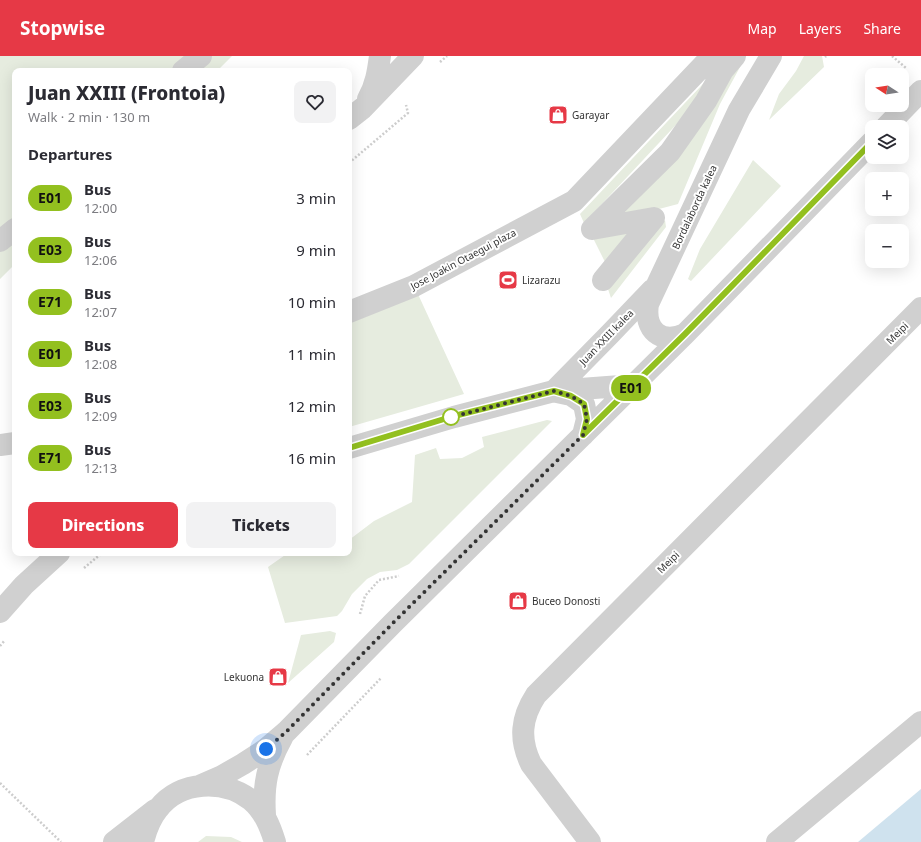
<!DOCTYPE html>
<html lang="en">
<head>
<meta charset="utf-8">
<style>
  body { margin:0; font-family:"Noto Sans",sans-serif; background:#f2f2f3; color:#2b2b33; height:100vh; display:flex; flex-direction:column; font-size:15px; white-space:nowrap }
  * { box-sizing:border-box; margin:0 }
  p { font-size:13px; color:#7c7c81 }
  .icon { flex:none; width:22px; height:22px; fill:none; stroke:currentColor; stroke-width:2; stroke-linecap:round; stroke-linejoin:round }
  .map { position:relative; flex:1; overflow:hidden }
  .side { position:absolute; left:12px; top:12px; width:340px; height:488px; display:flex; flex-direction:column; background:#fff; border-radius:8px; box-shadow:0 4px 16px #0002 }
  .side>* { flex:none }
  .badge { padding:0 8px; border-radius:13px; font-size:14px; line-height:26px }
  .needle { width:26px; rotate:282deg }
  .controls { position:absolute; left:865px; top:12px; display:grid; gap:8px }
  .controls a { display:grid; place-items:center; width:44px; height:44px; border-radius:8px; background:#fff; box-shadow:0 4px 16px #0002; font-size:20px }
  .you { position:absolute; width:20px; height:20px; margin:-10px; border:3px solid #fff; border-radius:50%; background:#1a73e8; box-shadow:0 0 0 6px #1a73e833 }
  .map>.badge { position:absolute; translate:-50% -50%; box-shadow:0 0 0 2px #fff }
  h2 { padding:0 16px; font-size:15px; line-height:36px }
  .round { display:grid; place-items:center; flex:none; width:42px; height:42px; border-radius:8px; background:#f2f2f3 }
  .summary { display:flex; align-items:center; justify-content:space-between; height:68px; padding:0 16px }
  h1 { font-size:19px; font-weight:800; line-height:30px }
  .action { display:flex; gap:8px; margin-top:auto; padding:8px 16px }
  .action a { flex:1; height:46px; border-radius:8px; background:#e63946; color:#fff; font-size:16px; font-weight:800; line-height:46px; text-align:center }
  .action a+a { background:#f2f2f3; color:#2b2b33 }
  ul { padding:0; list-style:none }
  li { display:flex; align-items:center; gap:12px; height:52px; padding:0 16px }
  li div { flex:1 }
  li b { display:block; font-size:15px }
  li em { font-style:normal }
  li .badge { min-width:44px; font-weight:700; text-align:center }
  header { display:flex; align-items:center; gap:24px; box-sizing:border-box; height:56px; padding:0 20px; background:#e63946; color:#fff }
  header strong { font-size:19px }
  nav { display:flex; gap:22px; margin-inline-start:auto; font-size:14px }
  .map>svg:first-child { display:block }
  .green { fill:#e6ecdf }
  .water { fill:#cfe2ee }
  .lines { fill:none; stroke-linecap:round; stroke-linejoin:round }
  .path { stroke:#cdcdcd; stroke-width:2.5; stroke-dasharray:2 2; stroke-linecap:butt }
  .minor { stroke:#d0d0d0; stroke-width:22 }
  .line-casing { stroke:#fff; stroke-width:9 }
  .line { stroke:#93c01f; stroke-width:6 }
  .walk { stroke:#333; stroke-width:4; stroke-dasharray:0 7.2 }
  .stop-dot { fill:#fff; stroke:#93c01f; stroke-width:2 }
  .labels { text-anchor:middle; stroke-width:4; stroke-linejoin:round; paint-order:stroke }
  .poi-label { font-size:10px; fill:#333; stroke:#fff; text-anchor:start }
  .street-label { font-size:10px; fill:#333; stroke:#fff }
</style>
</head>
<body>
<header>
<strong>Stopwise</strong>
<nav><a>Map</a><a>Layers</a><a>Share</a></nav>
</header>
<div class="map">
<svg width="921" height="786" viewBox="0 0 921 786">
  <rect width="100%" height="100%" fill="#fff"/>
  <path class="green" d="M0 0H232L217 15H15V208L0 223Z
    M740 0H746L720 48 678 148 602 168Z
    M804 0H822L824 11 769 64 779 38 796 15Z
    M718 12 703 40 584 167 580 158Z
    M753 104 781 130 691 225 688 223 700 193Z
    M665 164 666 171 611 242 608 233Z
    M637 169 606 208 593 182Z
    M417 236 464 338 349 371V267Z
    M547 364 552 365 409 508 397 514 380 516 367 523 352 538 342 555 337 560 285 567 268 511 288 497H349V484L374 465 412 446 415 399 436 392 440 403 462 402 484 391 482 381Z
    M330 575 336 577 334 586 288 627 301 579Z
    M206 780 231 781 242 786H198Z"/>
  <path class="water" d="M921 733V786H858Z"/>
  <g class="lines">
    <path class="path" d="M892 0 906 12
      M825 1 826 0
      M440 6 447 0
      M349 107 408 57 406 49
      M84 512 102 497
      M360 558 365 540 379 524 399 520
      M0 590 5 584
      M307 699 381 622
      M0 727 61 786"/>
    <path class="minor" d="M183 15 201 0
      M368 43C376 29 378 15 380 0
      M349 63 363 52 413 0
      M886 71 921 35
      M0 185 15 173
      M603 224 654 162 592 173 670 96 706 45 723 14 735 0
      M349 256 414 230 574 145 712 0
      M685 278C661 289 644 274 648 248L739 54 771 0
      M554 335 610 278 652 234
      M557 336 571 339 584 348 587 363 583 379
      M0 389 15 387
      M349 392 454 361 554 335 634 329
      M0 556 24 529 59 497
      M199 730 222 720 243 708 266 693 286 676 393 567 685 278 872 86
      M265 759C263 729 267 709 282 682
      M114 786 155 754
      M143 786C146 774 150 763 158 753 180 724 224 723 251 744 264 755 270 770 275 786
      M590 786 531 708C519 683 521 662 536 639L921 252
      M777 786 921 666"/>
  </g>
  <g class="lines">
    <defs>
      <path id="line" d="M349 392 454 360 554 335 571 340 584 348 587 363 583 379 685 278 872 86"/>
    </defs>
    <use href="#line" class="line-casing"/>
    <use href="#line" class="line"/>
    <path class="walk" d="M266 693 286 676 393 567 583 379 587 363 584 348 571 340 554 335 451 361"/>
  </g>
  <defs>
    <symbol id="shop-square" viewBox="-11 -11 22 22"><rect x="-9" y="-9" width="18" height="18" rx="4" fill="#e63946" stroke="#fff"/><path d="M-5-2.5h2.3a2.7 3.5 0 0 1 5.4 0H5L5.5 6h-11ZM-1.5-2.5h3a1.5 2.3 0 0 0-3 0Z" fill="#fff"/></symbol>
    <symbol id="stadium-square" viewBox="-11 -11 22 22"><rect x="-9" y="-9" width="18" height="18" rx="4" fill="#e63946" stroke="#fff"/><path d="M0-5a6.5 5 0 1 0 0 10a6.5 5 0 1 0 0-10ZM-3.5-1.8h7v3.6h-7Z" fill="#fff"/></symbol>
  </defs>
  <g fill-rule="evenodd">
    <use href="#shop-square" x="547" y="48" width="22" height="22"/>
    <use href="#stadium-square" x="497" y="213" width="22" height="22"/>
    <use href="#shop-square" x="507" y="534" width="22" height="22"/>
    <use href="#shop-square" x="267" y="610" width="22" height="22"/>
  </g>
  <circle class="stop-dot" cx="451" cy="361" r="8"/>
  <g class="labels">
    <g class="poi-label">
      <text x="572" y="63">Garayar</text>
      <text x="522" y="228">Lizarazu</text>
      <text x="532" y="549">Buceo Donosti</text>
      <text x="264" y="625" text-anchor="end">Lekuona</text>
    </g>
    <g class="street-label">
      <text transform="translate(694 151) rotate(-65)" y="4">Bordalaborda kalea</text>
      <text transform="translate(463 203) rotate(-28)" y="4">Jose Joakin Otaegui plaza</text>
      <text transform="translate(897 277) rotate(-45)" y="4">Meipi</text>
      <text transform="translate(606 281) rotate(-46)" y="4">Juan XXIII kalea</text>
      <text transform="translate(668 506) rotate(-45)" y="4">Meipi</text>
    </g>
  </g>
</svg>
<div class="controls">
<a><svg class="needle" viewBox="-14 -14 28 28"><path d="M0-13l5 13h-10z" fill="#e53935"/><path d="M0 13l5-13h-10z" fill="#7c7c81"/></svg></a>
<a><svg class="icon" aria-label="layers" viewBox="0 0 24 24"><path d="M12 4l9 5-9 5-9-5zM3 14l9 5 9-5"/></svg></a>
<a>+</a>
<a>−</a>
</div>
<div class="you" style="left:266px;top:693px"></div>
<b class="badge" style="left:631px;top:332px;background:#93c01f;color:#111">E01</b>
<section class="side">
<div class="summary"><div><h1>Juan XXIII (Frontoia)</h1><p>Walk · 2 min · 130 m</p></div><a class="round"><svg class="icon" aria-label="heart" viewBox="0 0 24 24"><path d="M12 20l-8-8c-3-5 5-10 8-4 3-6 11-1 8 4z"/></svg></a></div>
<h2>Departures</h2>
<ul>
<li><span class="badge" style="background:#93c01f;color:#111">E01</span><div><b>Bus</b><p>12:00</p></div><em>3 min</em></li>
<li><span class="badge" style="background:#93c01f;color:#111">E03</span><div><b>Bus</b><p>12:06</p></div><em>9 min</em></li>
<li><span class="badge" style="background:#93c01f;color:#111">E71</span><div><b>Bus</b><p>12:07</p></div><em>10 min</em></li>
<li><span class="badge" style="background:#93c01f;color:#111">E01</span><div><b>Bus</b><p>12:08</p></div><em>11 min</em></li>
<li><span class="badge" style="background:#93c01f;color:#111">E03</span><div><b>Bus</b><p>12:09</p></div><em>12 min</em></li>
<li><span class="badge" style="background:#93c01f;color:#111">E71</span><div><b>Bus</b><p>12:13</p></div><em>16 min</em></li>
</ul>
<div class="action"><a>Directions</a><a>Tickets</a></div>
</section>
</div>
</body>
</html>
